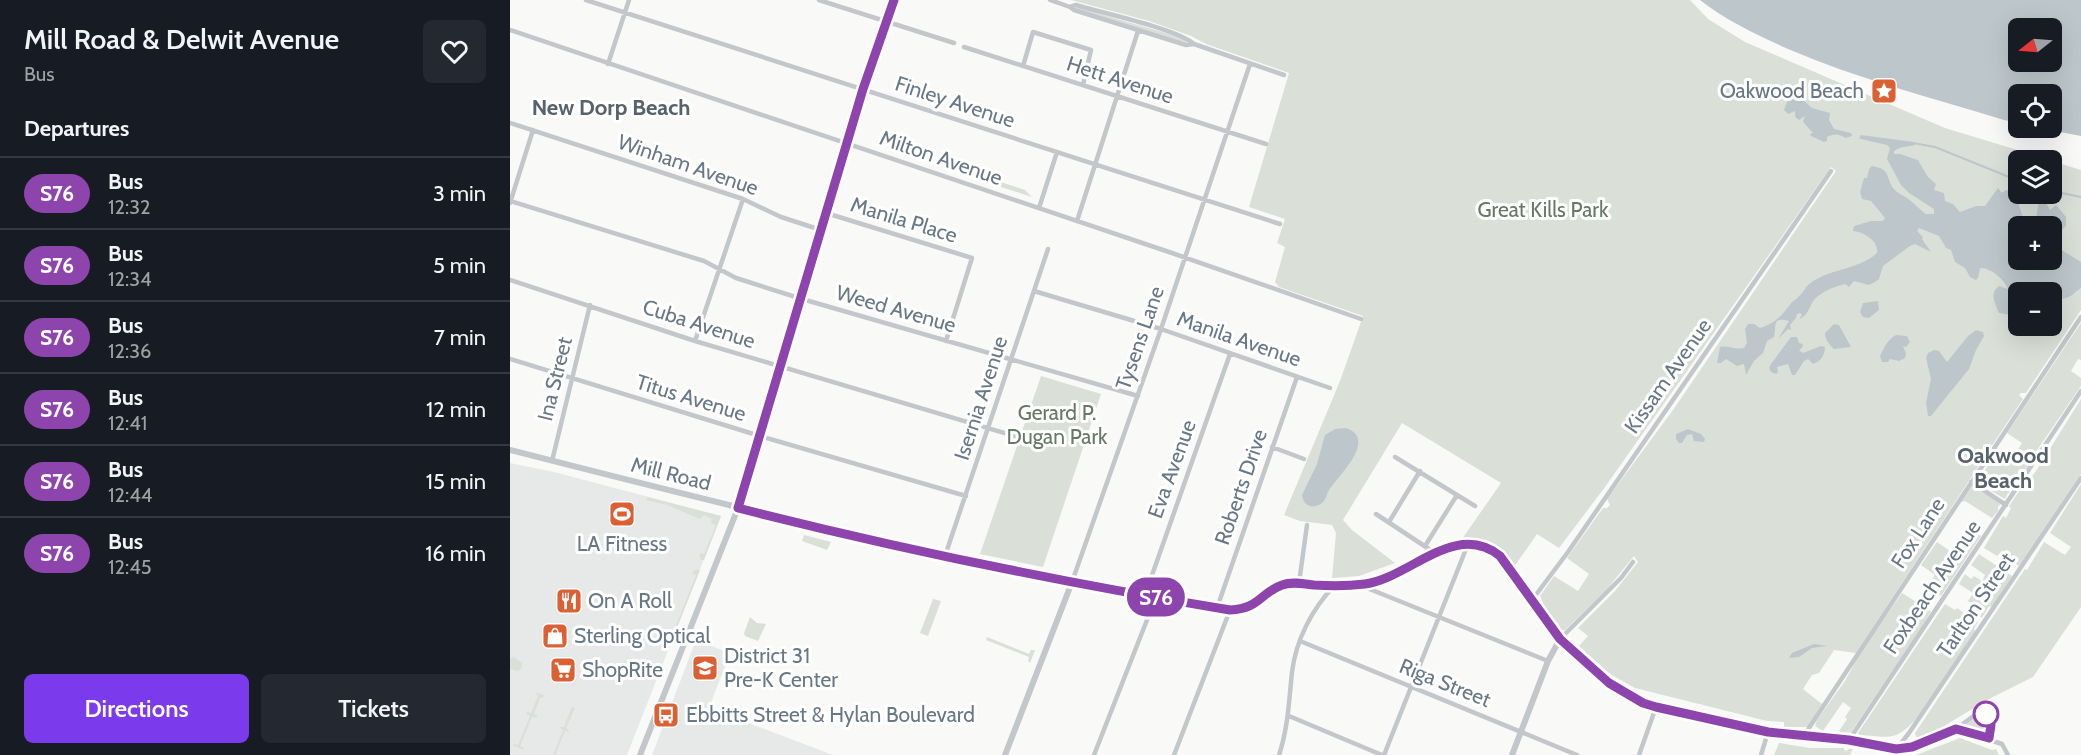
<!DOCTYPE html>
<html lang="en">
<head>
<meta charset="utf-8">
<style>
  body { margin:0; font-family:Cabin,sans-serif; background:#242831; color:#f1f3f6; height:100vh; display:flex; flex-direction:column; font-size:22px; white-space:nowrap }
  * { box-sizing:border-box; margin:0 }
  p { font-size:20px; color:#9ea1a6 }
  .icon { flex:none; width:33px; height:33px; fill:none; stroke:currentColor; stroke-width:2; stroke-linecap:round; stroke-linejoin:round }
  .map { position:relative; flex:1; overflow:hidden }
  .details { display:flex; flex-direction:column; background:#171b24; width:510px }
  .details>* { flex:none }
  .badge { padding:0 12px; border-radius:20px; font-size:21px; line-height:39px }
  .needle { width:39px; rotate:253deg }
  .buttons { position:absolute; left:1498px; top:18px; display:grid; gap:12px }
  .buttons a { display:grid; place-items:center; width:54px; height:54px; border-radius:9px; background:#171b24; box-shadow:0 6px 24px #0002; font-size:30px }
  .map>.badge { position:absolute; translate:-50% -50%; box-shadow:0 0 0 3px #fff }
  h2 { padding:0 24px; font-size:22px; line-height:54px }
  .round { display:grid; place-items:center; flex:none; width:63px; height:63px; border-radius:9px; background:#242831 }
  .head { display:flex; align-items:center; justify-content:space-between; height:102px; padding:0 24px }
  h1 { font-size:28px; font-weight:600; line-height:45px }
  .primary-button { display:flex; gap:12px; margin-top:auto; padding:12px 24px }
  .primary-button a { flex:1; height:69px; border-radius:9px; background:#7c3aed; color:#fff; font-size:24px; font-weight:600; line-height:69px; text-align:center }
  .primary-button a+a { background:#242831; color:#f1f3f6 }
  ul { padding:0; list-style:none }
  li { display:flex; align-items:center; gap:18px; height:72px; padding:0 24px; border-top:2px solid #363941 }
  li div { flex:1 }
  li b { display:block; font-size:22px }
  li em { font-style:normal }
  li .badge { min-width:66px; font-weight:700; text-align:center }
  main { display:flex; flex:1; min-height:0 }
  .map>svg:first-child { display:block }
  .built { fill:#e7e8e8 }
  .green { fill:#dae0d8; fill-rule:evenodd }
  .water { fill:#bdc7cb; fill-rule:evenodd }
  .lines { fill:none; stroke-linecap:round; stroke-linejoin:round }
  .stream { stroke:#bdc7cb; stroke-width:2 }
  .minor { stroke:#c3c6ca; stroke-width:4.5 }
  .tertiary { stroke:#c3c6ca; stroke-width:6 }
  .line-casing { stroke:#fff; stroke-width:14 }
  .line { stroke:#8e44ad; stroke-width:9 }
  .stop-dot { fill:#fff; stroke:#8e44ad; stroke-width:3 }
  .labels { text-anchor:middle; stroke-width:6; stroke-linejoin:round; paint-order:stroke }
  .street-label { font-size:21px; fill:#697886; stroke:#fff }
  .poi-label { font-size:21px; fill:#697886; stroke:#fff; text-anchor:start }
  .park-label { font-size:21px; fill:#677864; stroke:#fff }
  .neighbourhood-label { font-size:22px; font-weight:bold; fill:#57626b; stroke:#fff }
</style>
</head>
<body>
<main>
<section class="details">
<div class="head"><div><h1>Mill Road &amp; Delwit Avenue</h1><p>Bus</p></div><a class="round"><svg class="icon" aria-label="heart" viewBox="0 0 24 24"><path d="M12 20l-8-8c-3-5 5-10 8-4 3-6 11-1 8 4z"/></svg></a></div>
<h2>Departures</h2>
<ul>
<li><span class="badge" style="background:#8e44ad;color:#fff">S76</span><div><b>Bus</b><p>12:32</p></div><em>3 min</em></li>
<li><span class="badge" style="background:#8e44ad;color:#fff">S76</span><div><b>Bus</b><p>12:34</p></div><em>5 min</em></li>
<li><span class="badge" style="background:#8e44ad;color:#fff">S76</span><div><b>Bus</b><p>12:36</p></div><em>7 min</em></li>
<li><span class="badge" style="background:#8e44ad;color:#fff">S76</span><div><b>Bus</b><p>12:41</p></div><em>12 min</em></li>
<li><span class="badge" style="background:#8e44ad;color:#fff">S76</span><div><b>Bus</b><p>12:44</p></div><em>15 min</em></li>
<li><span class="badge" style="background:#8e44ad;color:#fff">S76</span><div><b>Bus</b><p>12:45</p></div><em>16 min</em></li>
</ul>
<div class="primary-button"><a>Directions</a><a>Tickets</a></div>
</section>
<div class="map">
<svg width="1571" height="755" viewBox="0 0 1571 755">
  <rect width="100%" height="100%" fill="#f9f9f7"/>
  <path class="built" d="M0 463 44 472 211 516 117 755H0Z
    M186 640 220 653 199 708 323 755H142Z"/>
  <path class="green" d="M561 0H1180L1198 19 1235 42 1435 128 1540 160H1509V194H1542V161L1571 170V310L1516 393H1511L1509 395 1513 399 1479 450 1474 447 1472 450 1476 455 1346 653 1324 650 1309 673 1302 675 1293 689 1312 704 1298 727H1274V722L1257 721 1125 688 1100 674 1069 646 1078 636 1068 628 1105 591 1128 562 1124 556 1097 589 1055 630H1051L1047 622 1044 623 1038 614 1030 596 1044 576 1068 591 1079 574 1057 558 1093 508H1097L1100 505 1097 499 1163 410 1326 171 1321 167 1095 487 1049 548 1027 534 1004 567C988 546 978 544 952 539L991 483 892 423 833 520 842 530 885 563 849 576 822 578 826 533 822 525 790 521 774 515 830 381 853 316 769 287 765 282 775 247 767 243 775 219 739 207 779 73 696 44 681 36 639 21ZM1509 226H1542V260H1509ZM1509 292H1542V326H1509Z
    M566 7 670 37 680 43 670 41 566 9Z
    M467 174 515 190 522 197 457 176Z
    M1571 323V360L1568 359 1561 371 1571 378V386L1521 459C1519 469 1503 485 1499 493H1498L1495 499 1481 491 1484 485 1471 476 1487 452 1501 461 1512 443 1497 433Z
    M531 376 591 394 533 567 470 554Z
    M1571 399V474L1509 566 1490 553 1487 556 1474 548 1493 516 1496 518 1501 508 1499 506 1518 478 1520 479 1526 471Z
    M1571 484V607L1523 677 1477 700 1426 731 1409 737H1406L1405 733 1515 569 1517 570 1534 542 1555 555 1561 547 1540 533Z
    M1462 486 1489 503 1490 506H1488V511L1482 518 1455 501 1451 502Z
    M137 497 211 516 194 560H191L189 555 191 553 194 554 206 525 201 523 202 519 194 515 190 519 157 505 136 500Z
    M1456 527 1471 536 1431 596 1418 586 1425 575 1411 565 1427 542 1440 551Z
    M294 535 321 542 317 550 292 541Z
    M1469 554 1502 576 1482 607 1479 606 1472 618 1470 617 1472 611 1458 601 1463 593 1449 584 1455 574 1461 579 1464 576 1472 581 1475 575 1461 565Z
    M185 570H190L162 640 158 632 160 630 164 631 186 575 182 573Z
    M1392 593 1421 611 1412 627 1341 732 1332 733 1329 731 1337 719 1335 717 1341 708 1333 702 1313 731 1305 726 1307 720 1335 681 1353 648Z
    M423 599 431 601 418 636 410 633Z
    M1435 604 1445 610 1447 608 1468 622 1464 629 1466 631 1405 720C1384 743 1377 736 1349 735L1348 733Z
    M240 617 247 623 256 624 248 641 235 636 234 633Z
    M477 637 519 654 521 650H525L520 663 518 661 519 657 476 640Z
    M4 657 12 663V668L8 671 0 669V658Z
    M25 692 36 696 30 698 24 714 27 716V718L22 717 10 746 14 748 13 750 3 745 4 744 8 745 20 716 16 714 17 712 21 713 28 696Z
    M62 707 65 708 56 728 60 732 55 731 45 755H43L53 730 49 727H54Z
    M1471 718 1476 722V728L1474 732 1468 733 1453 727 1461 720Z
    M1450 738 1482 750 1486 749 1489 755H1406Z
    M1269 743 1300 748H1334V750L1337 751 1338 749H1343L1340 755H1264Z"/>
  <path class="water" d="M1190 0H1571V136L1529 128H1542V94H1509V123L1494 120C1422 98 1348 79 1278 49 1247 35 1217 21 1190 0ZM1509 28H1542V62H1509Z
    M1287 96 1291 98 1302 108 1320 113 1319 120 1324 129 1341 133 1342 136 1336 138C1328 134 1326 133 1317 137V141L1314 142 1301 136 1300 134 1303 133 1293 122 1295 116 1289 120 1285 117V111L1278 114 1274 110 1278 99Z
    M1351 135 1404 142 1405 145C1397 147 1391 146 1384 151V154H1390L1408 160 1418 177 1426 184 1424 190 1434 193 1435 201 1443 204 1450 212 1466 206H1475L1488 188 1492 193 1496 190 1502 191 1506 197 1514 220 1520 223 1526 218 1529 201H1535L1540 210 1546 205 1556 217V226L1550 232 1549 240 1547 243 1542 242V226H1509V260H1542V244L1571 262V288C1563 293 1561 299 1549 299L1550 292 1548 286 1544 285 1541 292H1529L1522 290 1517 292H1509V309L1501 315 1489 313C1485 303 1479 293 1489 286L1498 289C1494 279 1481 268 1470 268L1468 278 1466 280 1460 277 1455 268 1445 262 1441 250 1436 248 1429 236 1409 228 1407 231 1413 237 1412 239 1421 252 1405 244 1400 246 1373 266 1369 279 1365 282 1359 285 1344 281 1339 287 1335 284C1324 287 1312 291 1304 300 1299 307 1298 316 1289 319L1292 315 1290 313 1287 314 1286 318 1280 325 1281 330 1278 329 1268 339 1279 321C1261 316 1267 326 1264 337L1257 341 1253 353 1244 361 1236 375 1234 364 1227 366 1216 359 1211 363H1207L1210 347C1218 345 1225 350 1234 348L1237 343 1235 329 1238 324H1244L1250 328C1265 324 1273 314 1282 302 1284 300 1287 299 1289 296 1293 293 1295 288 1298 285 1318 268 1347 271 1367 253 1369 241 1354 232 1343 231L1344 226 1361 221H1373L1375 218 1361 201 1352 199 1350 192 1354 178H1357L1359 169 1362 166C1382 169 1375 178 1384 189 1387 193 1393 195 1397 198 1403 202 1409 209 1416 214H1424V209L1399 193 1391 185 1377 159 1380 148 1377 145 1351 139 1349 138Z
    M1368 301 1369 310 1359 318 1353 317 1350 312 1353 303Z
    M1324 324 1329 325 1341 347 1324 349C1319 344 1315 340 1315 333Z
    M1466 330 1473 332 1474 336 1466 350 1459 369 1421 416H1418L1416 403 1421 379 1416 358 1418 353 1424 350 1429 351 1437 362 1458 336Z
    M1386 335 1397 336 1400 342 1396 347 1393 346 1396 353 1395 358 1389 361 1380 359 1378 362H1372L1370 356C1374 348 1377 340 1386 335Z
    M1281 337H1287L1289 343 1293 344 1292 348 1289 350 1293 353 1311 346 1315 347C1315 355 1311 361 1303 364L1298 359 1294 361 1285 375H1282L1278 364 1267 367 1268 372 1266 374 1261 372 1259 368 1261 364Z
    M836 428C868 439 829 475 819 490 816 495 816 502 809 505 800 509 793 504 792 495L807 464 815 435 825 429Z
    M1178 429 1191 434 1195 439 1194 442 1184 441 1182 434 1177 435 1172 443H1169L1166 439V434Z
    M1304 644 1317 646 1302 648 1289 657 1279 658 1282 653Z"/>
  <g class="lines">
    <path class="stream" d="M1403 143 1425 147 1509 181
      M1542 191 1571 197"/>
    <path class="minor" d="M76 0 770 224
      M309 0 444 43
      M540 0 560 7 564 10 676 45 684 44
      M560 7 566 5C592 13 668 29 684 44L774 75
      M0 30 662 253 851 319
      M454 47 756 144
      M98 64 119 0
      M513 66 523 32 581 50 573 85
      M0 123 233 199 271 217 311 230
      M0 201 194 261 226 278 292 299 628 396
      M0 203 23 130
      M529 208 547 152
      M316 213 462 258 436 341
      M567 221 628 31
      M0 280 185 341 508 437
      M524 291 651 329 820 388
      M185 341 233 199
      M0 359 250 436 456 496
      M762 447 794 459
      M885 457 965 506
      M42 461 80 305
      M1461 482 1496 505
      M866 514 925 553
      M879 522 910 471
      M915 546 947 495
      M435 556 538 249
      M1123 562 1111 578 1050 639C1080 666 1107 693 1146 707L1258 732 1339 740 1386 749 1402 747 1446 729 1473 709 1481 725 1479 738
      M562 582 651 329 740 64
      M789 583 797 525
      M852 586 1038 661
      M635 595 720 354
      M1022 600 1058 552 1321 171
      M707 608 787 377
      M790 641 1067 755
      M779 716 872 755
      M1446 729 1492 744 1498 755
      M1293 737 1571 317
      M1339 740 1571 391
      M584 755 646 597
      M664 755 720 610
      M769 755C778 728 779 701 782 672 786 640 802 609 824 586
      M874 755 958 544
      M1129 755 1146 707
      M1251 755 1258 732
      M1382 755 1399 733 1571 478"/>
    <path class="tertiary" d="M0 450C238 511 477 571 720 610 751 609 754 588 776 584 786 582 797 584 808 585 826 586 845 587 862 583 886 578 906 561 928 551 974 531 991 557 1015 591 1027 607 1038 623 1050 639L1038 661 1002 755
      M130 755 228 508 353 89 384 0
      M495 755 562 582"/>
  </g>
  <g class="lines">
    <defs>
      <path id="line" d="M384 0 353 89 228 508C390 549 555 583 720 610 749 609 750 593 772 585 782 581 794 584 804 585 821 586 838 586 855 584 900 578 945 520 990 556L1050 639 1099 683 1133 703 1146 707 1258 732 1339 740 1386 749 1402 747 1446 729 1479 738 1481 725 1473 710"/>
    </defs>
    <use href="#line" class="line-casing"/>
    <use href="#line" class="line"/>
  </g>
  <defs>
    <symbol id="sight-square" viewBox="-11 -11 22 22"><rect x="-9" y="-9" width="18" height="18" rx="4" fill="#db6135" stroke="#fff"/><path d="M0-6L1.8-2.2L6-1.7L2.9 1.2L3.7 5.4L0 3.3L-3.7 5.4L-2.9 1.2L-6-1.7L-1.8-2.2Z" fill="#fff"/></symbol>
    <symbol id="stadium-square" viewBox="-11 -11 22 22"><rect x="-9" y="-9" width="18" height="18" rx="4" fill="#db6135" stroke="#fff"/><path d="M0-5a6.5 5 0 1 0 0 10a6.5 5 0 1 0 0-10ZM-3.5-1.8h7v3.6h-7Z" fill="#fff"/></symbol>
    <symbol id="restaurant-square" viewBox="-11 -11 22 22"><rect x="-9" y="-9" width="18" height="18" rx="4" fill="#db6135" stroke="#fff"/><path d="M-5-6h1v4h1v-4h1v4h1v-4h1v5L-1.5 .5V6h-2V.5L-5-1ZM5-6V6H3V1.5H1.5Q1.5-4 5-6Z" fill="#fff"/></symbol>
    <symbol id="shop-square" viewBox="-11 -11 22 22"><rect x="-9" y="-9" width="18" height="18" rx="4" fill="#db6135" stroke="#fff"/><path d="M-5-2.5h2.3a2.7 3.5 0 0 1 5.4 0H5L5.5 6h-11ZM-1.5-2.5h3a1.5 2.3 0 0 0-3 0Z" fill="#fff"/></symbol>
    <symbol id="school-square" viewBox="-11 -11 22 22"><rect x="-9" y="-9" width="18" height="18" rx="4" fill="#db6135" stroke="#fff"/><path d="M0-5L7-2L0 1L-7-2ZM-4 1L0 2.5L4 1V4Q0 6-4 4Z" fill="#fff"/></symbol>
    <symbol id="supermarket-square" viewBox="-11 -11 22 22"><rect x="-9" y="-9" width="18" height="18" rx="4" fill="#db6135" stroke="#fff"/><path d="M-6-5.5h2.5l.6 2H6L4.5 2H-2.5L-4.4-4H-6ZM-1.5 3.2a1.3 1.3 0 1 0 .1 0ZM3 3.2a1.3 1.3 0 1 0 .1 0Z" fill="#fff"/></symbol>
    <symbol id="bus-square" viewBox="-11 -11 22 22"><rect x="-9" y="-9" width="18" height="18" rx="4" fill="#db6135" stroke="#fff"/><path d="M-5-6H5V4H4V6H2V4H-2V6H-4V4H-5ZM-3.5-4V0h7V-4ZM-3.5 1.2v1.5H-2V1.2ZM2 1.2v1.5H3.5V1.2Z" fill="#fff"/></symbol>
  </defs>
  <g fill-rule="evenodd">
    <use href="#sight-square" x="1359" y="76" width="30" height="30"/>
    <use href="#stadium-square" x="97" y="499" width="30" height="30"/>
    <use href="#restaurant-square" x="44" y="586" width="30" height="30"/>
    <use href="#shop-square" x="30" y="621" width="30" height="30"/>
    <use href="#school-square" x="180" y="653" width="30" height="30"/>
    <use href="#supermarket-square" x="38" y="655" width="30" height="30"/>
    <use href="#bus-square" x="141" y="700" width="30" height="30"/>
  </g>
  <circle class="stop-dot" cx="1476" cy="714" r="12"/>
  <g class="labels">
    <g class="street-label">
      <text transform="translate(610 80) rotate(18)" y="7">Hett Avenue</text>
      <text transform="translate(445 102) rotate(18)" y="7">Finley Avenue</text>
      <text transform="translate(431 158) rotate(19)" y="7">Milton Avenue</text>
      <text transform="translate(178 165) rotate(19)" y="7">Winham Avenue</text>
      <text transform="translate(394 220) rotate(17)" y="7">Manila Place</text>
      <text transform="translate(386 309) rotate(16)" y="7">Weed Avenue</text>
      <text transform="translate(189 324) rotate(18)" y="7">Cuba Avenue</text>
      <text transform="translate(630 338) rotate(-71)" y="7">Tysens Lane</text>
      <text transform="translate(729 339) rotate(19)" y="7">Manila Avenue</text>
      <text transform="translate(1158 376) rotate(-55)" y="7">Kissam Avenue</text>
      <text transform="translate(45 379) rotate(-76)" y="7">Ina Street</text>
      <text transform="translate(181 398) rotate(17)" y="7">Titus Avenue</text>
      <text transform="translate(471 398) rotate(-72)" y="7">Isernia Avenue</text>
      <text transform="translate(662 469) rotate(-70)" y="7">Eva Avenue</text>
      <text transform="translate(161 474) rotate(14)" y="7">Mill Road</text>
      <text transform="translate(731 487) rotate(-71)" y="7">Roberts Drive</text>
      <text transform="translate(1408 533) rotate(-57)" y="7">Fox Lane</text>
      <text transform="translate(1422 587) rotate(-56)" y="7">Foxbeach Avenue</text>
      <text transform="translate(1466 605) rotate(-56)" y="7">Tarlton Street</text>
      <text transform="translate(935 683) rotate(22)" y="7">Riga Street</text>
    </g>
    <g class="poi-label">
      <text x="1354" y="98" text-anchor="end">Oakwood Beach</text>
      <text x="112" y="551" text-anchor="middle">LA Fitness</text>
      <text x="78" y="608">On A Roll</text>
      <text x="64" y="643">Sterling Optical</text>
      <text x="214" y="663">District 31<tspan x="214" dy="24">Pre-K Center</tspan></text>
      <text x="72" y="677">ShopRite</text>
      <text x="176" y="722">Ebbitts Street &amp; Hylan Boulevard</text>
    </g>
    <g class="park-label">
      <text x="1033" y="217">Great Kills Park</text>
      <text x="547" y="420">Gerard P.<tspan x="547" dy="24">Dugan Park</tspan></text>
    </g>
    <g class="neighbourhood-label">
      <text x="101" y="115">New Dorp Beach</text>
      <text x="1493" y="463">Oakwood<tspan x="1493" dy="25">Beach</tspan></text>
    </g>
  </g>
</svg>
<div class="buttons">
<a><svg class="needle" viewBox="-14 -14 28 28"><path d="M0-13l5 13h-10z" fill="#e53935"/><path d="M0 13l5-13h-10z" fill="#9ea1a6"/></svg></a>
<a><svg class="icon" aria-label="locate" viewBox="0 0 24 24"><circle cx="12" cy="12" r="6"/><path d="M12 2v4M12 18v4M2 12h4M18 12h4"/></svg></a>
<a><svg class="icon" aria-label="layers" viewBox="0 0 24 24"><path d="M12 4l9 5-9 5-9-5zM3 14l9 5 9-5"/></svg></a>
<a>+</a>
<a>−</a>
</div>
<b class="badge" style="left:646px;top:597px;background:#8e44ad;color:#fff">S76</b>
</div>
</main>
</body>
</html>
